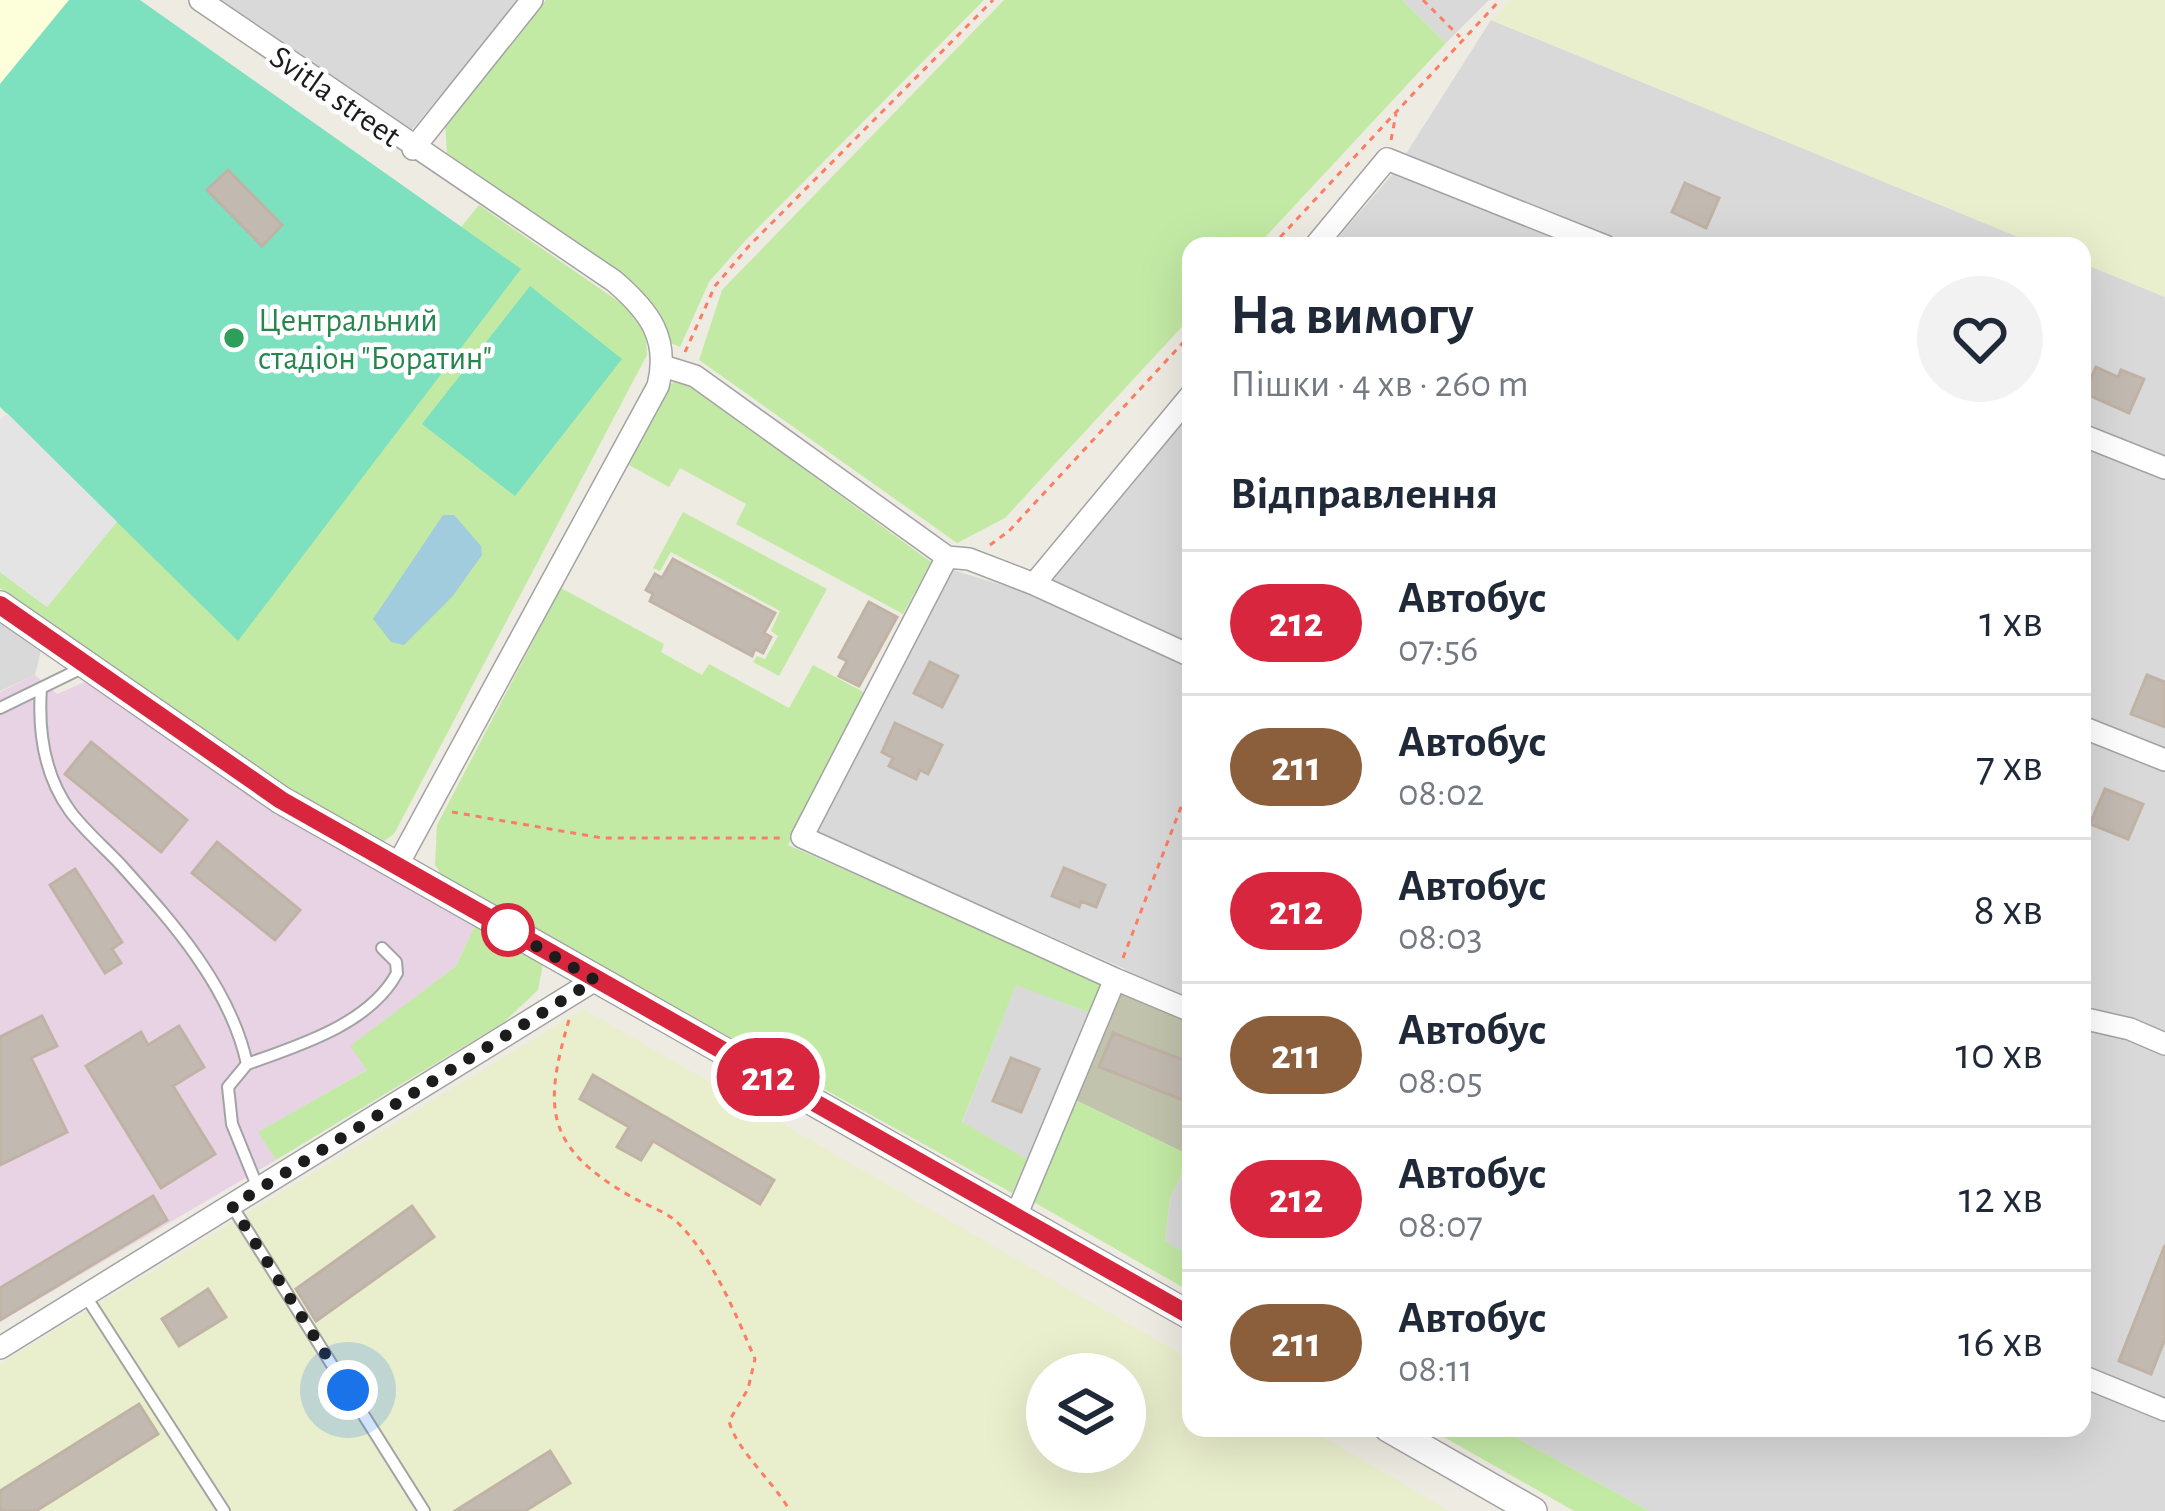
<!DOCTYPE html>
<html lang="uk">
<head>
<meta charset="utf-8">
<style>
  body { margin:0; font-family:"Alegreya Sans",sans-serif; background:#f2f2f3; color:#1f2937; height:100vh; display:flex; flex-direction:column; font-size:45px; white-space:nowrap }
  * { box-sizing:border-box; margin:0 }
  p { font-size:39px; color:#747a83 }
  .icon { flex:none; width:66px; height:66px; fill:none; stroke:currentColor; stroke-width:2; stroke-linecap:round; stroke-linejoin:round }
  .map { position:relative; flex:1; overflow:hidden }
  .drawer { position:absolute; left:1182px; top:237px; width:909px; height:1200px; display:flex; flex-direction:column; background:#fff; border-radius:24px; box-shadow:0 12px 48px #0002 }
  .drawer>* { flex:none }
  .badge { padding:0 24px; border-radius:39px; font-size:42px; line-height:78px }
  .controls { position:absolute; left:1026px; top:1353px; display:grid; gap:24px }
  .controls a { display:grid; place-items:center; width:120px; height:120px; border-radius:50%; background:#fff; box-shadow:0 12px 48px #0002; font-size:60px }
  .you { position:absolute; width:60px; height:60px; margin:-30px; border:9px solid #fff; border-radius:50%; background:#1a73e8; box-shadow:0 0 0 18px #1a73e833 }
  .map>.badge { position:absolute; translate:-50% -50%; box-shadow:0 0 0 6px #fff }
  h2 { padding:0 48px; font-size:45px; line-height:108px }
  .round { display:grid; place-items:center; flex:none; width:126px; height:126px; border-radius:63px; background:#f2f2f3 }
  .head { display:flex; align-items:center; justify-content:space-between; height:204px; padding:0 48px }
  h1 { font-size:57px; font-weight:700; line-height:90px }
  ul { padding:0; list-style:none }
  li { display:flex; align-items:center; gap:36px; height:144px; padding:0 48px; border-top:3px solid #e0e1e3 }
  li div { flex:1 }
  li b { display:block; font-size:45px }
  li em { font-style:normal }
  li .badge { min-width:132px; font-weight:700; text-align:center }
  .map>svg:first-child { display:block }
  .residential { fill:#dad9d9 }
  .industrial { fill:#e7d3e3 }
  .education { fill:#fdffda }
  .construction { fill:#c1c3ad }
  .farmland { fill:#e9eecc; fill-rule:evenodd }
  .grass { fill:#c3eaa5 }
  .pitch { fill:#7de0bf }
  .parking { fill:#e4e4e4 }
  .water { fill:#a0ccdd }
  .building { fill:#c2bab1; stroke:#c0b2a4; stroke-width:3 }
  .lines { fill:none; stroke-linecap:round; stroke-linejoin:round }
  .service-casing { stroke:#a3a3a3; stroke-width:14 }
  .minor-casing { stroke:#a3a3a3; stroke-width:24 }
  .tertiary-casing { stroke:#a3a3a3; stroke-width:30 }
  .path { stroke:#fd7c64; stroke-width:3; stroke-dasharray:6 6; stroke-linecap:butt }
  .service { stroke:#fff; stroke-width:10 }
  .minor { stroke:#fff; stroke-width:21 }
  .tertiary { stroke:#fff; stroke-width:27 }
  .line-casing { stroke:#fff; stroke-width:27 }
  .line { stroke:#d7263d; stroke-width:18 }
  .walk { stroke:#1c1c1c; stroke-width:12; stroke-dasharray:0 21.6 }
  .leisure-dot { fill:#2e9e5b; stroke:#fff; stroke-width:4.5 }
  .stop-dot { fill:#fff; stroke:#d7263d; stroke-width:6 }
  .labels { text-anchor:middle; stroke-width:9; stroke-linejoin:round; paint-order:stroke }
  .street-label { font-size:33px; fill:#1c1c1c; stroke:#fff }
  .leisure-label { font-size:33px; fill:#27864d; stroke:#fff; text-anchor:start }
</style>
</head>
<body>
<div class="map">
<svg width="2165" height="1511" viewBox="0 0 2165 1511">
  <rect width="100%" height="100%" fill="#eeebe2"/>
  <path class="residential" d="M215 0H521L408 134Z
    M1402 0H1489L1446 43Z
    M1491 20 2040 246H1331L1395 171Z
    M2082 263 2165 297V749L2082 716Z
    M1191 411V1018L1119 988 1125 969 815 833 953 570 1037 596Z
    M0 621 41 650 35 675 0 691Z
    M2082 736 2165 770V1511H1649L1499 1428H2082Z
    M1016 984 1090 1013 1027 1159 962 1123Z
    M1191 1156V1257L1165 1242 1170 1198Z"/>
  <path class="industrial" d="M35 675 57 694 85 682 274 811 475 925 456 966 351 1046 368 1069 259 1132 276 1160 0 1322V692Z"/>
  <path class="education" d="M0 0H69L0 84Z"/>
  <path class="construction" d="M1119 988 1191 1018V1156L1073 1099Z"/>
  <path class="farmland" d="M1511 0H2165V297L2082 263V246H2040L1491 20Z
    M583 1009 1191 1360V1428H1307L1450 1511H0V1364ZM1047 1374H1125V1452H1047Z"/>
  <path class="grass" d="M546 0H984L744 242 709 282 680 347 671 343 662 318 645 295 447 153 445 122Z
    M1004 0H1402L1446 43 1257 246H1191V317L1005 518 957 543 699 360 722 290Z
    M342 143 461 227 479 205 628 308 646 335 647 355 394 834 380 844 287 788 0 588V572L47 607 116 522Z
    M679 378 931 562 903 614 736 524 746 504 680 468 669 487 627 464 670 385Z
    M683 512 827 589 779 676 753 662 757 656 765 659 778 636 771 631 780 611 671 552 660 571 653 568Z
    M561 588 664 644 661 652 702 675 709 664 789 708 813 665 867 694 788 845 1102 983 1090 1013 1016 985 962 1122 1027 1159 1012 1193 444 879 435 865 437 825Z
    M475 925 543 964 538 990 504 1022 276 1160 258 1132 367 1070 350 1046 456 966Z
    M1073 1099 1191 1156 1170 1198 1165 1241 1191 1257V1292L1030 1200Z
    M1428 1428H1499L1649 1511H1574Z"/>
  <path class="pitch" d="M69 0H140L521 269 238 641 0 407V84Z
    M530 286 622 359 515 496 422 424Z"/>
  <path class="parking" d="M7 413 117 522 47 607 0 572V421Z"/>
  <path class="water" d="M443 515H454L481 546 482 555 452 597 404 645 391 642 373 619Z"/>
  <path class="building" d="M228 170 282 225 262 246 207 190Z
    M1685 183 1719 198 1706 228 1672 212Z
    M2096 367 2118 377 2121 370 2144 379 2129 413 2084 393Z
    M673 559 775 613 764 633 771 637 763 653 755 649 752 656 650 601 653 594 646 590 655 574 662 578Z
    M869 602 897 617 859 686 839 676 847 661 839 657Z
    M930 662 958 676 942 707 914 693Z
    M2147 675 2165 682V727L2131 714Z
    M895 723 942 745 928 774 920 770 916 779 889 766 893 758 882 752Z
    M91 742 187 820 161 852 65 774Z
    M2105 789 2143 804 2128 839 2090 824Z
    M217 842 300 910 275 940 192 873Z
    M1064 868 1105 885 1096 907 1081 901 1079 907 1052 896Z
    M75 869 122 942 112 949 121 963 105 973 50 885Z
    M42 1016 57 1046 31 1058 67 1132 0 1165V1037Z
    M179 1026 204 1067 173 1086 215 1154 161 1188 86 1066 141 1032 148 1045Z
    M1113 1033 1191 1063V1103L1099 1067Z
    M1011 1058 1039 1069 1021 1112 993 1101Z
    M593 1075 774 1180 760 1204 653 1141 641 1160 617 1147 629 1127 580 1099Z
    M153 1196 167 1220 0 1320V1288Z
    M412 1206 434 1237 316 1321 296 1289Z
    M2165 1245V1339L2151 1374 2119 1361Z
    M208 1289 226 1317 179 1346 162 1319Z
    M139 1404 158 1434 36 1511H0V1491Z
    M550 1451 570 1483 525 1511H455Z"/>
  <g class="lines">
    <defs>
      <path id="service" d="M41 688C38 730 44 775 70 811 84 830 104 847 120 864 172 922 230 986 247 1064L228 1087 232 1124 258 1188
        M0 708 82 668
        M247 1064C298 1046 370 1024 397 973L396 962 382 948
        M232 1206 424 1511
        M85 1295 224 1511"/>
      <path id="minor" d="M200 0 614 281C649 311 670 338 658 386L397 866
        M413 149 532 0
        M1315 246 1387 159 1605 246
        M663 366 695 376 947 557
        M2082 435 2165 468
        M1034 584 1191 656
        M2082 727 2165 760
        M1115 979 802 837 947 557 969 559 1034 584 1191 395
        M2082 1018 2130 1029 2165 1044
        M1016 1216 1115 979 1191 1011
        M0 1348 595 980
        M2082 1376 2165 1410"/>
      <path id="tertiary" d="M0 605 281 800 1191 1316
        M1388 1428 1533 1511"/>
    </defs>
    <use href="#service" class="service-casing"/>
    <use href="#minor" class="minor-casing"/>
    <use href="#tertiary" class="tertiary-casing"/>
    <path class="path" d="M1423 0 1460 37
      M1391 140 1396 114
      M1272 246 1500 0
      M685 352 715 286 749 246 993 0
      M990 545 1009 531 1191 334
      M452 812 602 838H782
      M1123 958 1191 781
      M569 1020C543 1108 545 1147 630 1196 645 1205 666 1211 678 1223 714 1259 735 1313 755 1359L748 1389 729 1421C736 1450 774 1482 790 1511"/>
    <use href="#service" class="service"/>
    <use href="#minor" class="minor"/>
    <use href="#tertiary" class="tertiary"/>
  </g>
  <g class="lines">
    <defs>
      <path id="line" d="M0 605 281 800 1191 1316"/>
    </defs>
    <use href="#line" class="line-casing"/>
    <use href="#line" class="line"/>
    <path class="walk" d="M348 1390 232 1206 595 980 505 928 508 930"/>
  </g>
  <circle class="leisure-dot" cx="234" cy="338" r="12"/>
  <circle class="stop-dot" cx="508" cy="930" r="24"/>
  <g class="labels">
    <g class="street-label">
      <text transform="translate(336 95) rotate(35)" y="12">Svitla street</text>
    </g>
    <g class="leisure-label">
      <text x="258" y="331">Центральний<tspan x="258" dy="38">стадіон "Боратин"</tspan></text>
    </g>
  </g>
</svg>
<div class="controls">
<a><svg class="icon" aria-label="layers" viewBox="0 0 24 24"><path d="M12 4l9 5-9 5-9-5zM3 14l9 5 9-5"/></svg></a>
</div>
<div class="you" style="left:348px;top:1390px"></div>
<b class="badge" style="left:768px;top:1077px;background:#d7263d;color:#fff">212</b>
<section class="drawer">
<div class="head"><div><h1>На вимогу</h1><p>Пішки · 4 хв · 260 m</p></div><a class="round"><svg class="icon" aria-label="heart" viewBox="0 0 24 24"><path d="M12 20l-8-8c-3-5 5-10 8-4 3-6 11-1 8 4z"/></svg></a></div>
<h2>Відправлення</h2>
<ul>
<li><span class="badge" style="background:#d7263d;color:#fff">212</span><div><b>Автобус</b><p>07:56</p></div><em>1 хв</em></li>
<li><span class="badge" style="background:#8b5e3c;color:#fff">211</span><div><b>Автобус</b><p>08:02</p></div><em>7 хв</em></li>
<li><span class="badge" style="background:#d7263d;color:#fff">212</span><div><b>Автобус</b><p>08:03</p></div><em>8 хв</em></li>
<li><span class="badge" style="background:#8b5e3c;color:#fff">211</span><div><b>Автобус</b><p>08:05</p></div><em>10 хв</em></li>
<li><span class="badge" style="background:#d7263d;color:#fff">212</span><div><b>Автобус</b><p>08:07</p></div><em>12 хв</em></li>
<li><span class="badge" style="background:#8b5e3c;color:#fff">211</span><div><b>Автобус</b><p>08:11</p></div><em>16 хв</em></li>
</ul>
</section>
</div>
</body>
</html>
